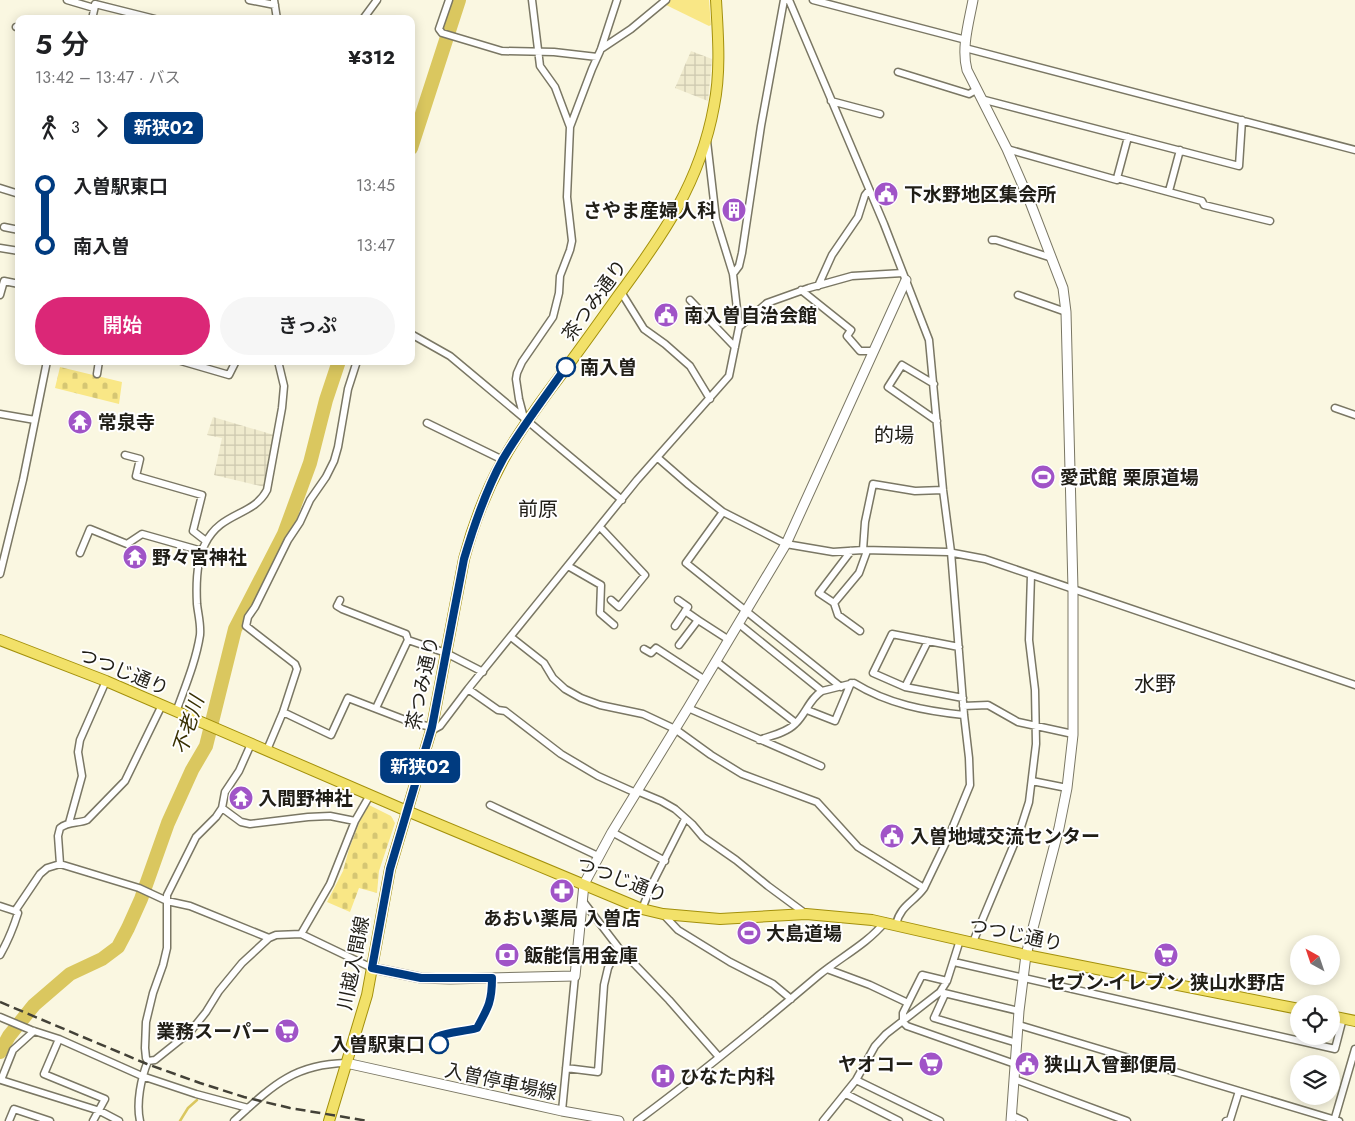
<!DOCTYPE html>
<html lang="ja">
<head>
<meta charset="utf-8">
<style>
  body { margin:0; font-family:Jost,"Noto Sans JP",sans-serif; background:#f6f6f6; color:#202124; height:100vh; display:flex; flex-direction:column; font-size:19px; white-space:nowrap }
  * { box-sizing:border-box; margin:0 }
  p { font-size:16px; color:#757577 }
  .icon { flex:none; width:28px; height:28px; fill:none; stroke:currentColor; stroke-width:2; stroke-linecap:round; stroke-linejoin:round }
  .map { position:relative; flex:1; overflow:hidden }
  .details { position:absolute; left:15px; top:15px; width:400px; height:350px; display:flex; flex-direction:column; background:#fff; border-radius:10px; box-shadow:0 2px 12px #0003 }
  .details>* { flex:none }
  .badge { padding:0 10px; border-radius:8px; font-size:18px; line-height:32px }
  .needle { width:32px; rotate:320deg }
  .buttons { position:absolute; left:1290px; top:935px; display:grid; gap:10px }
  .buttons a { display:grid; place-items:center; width:50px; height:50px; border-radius:50%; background:#fff; box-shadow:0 2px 12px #0003; font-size:25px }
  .map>.badge { position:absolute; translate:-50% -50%; box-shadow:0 0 0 2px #fff }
  .legs { display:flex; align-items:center; gap:8px; height:55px; padding:0 20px; font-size:16px }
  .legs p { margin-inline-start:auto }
  .summary { display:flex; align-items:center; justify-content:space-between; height:85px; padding:0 20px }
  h1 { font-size:28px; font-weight:600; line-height:38px }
  .action { display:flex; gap:10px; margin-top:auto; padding:10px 20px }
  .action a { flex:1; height:58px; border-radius:30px; background:#db2777; color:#fff; font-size:20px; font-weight:600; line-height:58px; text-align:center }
  .action a+a { background:#f6f6f6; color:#202124 }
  ul { padding:0 20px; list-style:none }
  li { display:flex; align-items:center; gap:18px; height:60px; font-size:19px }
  li i { display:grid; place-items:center; width:8px; height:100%; margin:0 6px; background:currentColor }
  li i::after { content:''; width:12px; height:12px; margin:-6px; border:4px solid; border-radius:50%; background:#fff }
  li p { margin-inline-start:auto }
  li:first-child i { background:linear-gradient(#0000 50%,currentColor 0) }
  li:last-child i { background:linear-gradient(currentColor 50%,#0000 0) }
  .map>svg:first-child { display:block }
  .industrial { fill:url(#industrial-grid) }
  .cemetery { fill:url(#cemetery-stones) }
  .park { fill:#f9e786 }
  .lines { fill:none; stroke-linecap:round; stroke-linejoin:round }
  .stream { stroke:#dac75f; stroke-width:2.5 }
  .river { stroke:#dac75f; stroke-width:14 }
  .street-casing { stroke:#7a7764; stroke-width:9 }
  .secondary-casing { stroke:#7a7764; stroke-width:11 }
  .primary-casing { stroke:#a3900b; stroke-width:12 }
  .street { stroke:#fff; stroke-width:6 }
  .secondary { stroke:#fff; stroke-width:9 }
  .primary { stroke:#f2e169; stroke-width:10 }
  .rail { stroke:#434137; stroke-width:2.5; stroke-dasharray:10 5; stroke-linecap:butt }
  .line-1-casing { stroke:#fff; stroke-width:11 }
  .line-1 { stroke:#003b80; stroke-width:8 }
  .stop-1-dot { fill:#fff; stroke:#003b80; stroke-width:2.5 }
  .labels { text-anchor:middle; stroke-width:4; stroke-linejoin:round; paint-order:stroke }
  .poi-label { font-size:19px; font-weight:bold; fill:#201e17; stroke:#fff; text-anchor:start }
  .street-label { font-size:19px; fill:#201e17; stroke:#fff }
  .stop-label { font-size:19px; font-weight:bold; fill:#201e17; stroke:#fff; text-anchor:start }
  .neighbourhood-label { font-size:20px; fill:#201e17; stroke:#fff }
  .water-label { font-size:20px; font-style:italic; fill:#383001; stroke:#fff }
  .quarter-label { font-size:21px; fill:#201e17; stroke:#fff }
</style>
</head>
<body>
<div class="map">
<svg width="1355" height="1121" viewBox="0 0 1355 1121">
  <defs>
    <pattern id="industrial-grid" width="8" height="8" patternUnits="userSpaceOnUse" patternTransform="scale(1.25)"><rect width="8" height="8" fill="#efeacd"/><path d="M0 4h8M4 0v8" fill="none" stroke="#cdc8af"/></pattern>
    <pattern id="cemetery-stones" width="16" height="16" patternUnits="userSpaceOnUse" patternTransform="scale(1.25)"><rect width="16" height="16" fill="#f9e786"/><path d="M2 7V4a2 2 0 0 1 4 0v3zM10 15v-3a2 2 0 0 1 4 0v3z" fill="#d5c673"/></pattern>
  </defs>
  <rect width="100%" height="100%" fill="#faf7e1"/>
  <path class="industrial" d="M691 51 712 59 708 101 675 88Z
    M213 417 274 435 265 487 214 475 222 438 207 435Z"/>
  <path class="cemetery" d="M60 367 122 382 119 404 55 388Z
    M369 805 391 816 395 823 379 871 377 893 359 888 350 912 327 902 343 871 349 849 360 821Z"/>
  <path class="park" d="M669 0H709L711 25 709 26 666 5Z"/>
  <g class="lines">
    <path class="stream" d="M180 1121 188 1108 197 1100"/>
    <path class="river" d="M411 148 459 0
      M0 1052 9 1036 34 1005 70 974 102 959 118 947 128 928 141 899 168 823 192 770 206 746 235 629 284 534 310 463 326 400 339 361"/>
    <defs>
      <path id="street" d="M67 0 94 8
        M249 0 275 5
        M274 0 277 19
        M449 0 439 29 442 33 502 51 554 52 597 57
        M532 0 540 66 555 87 570 127
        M789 0 884 224 929 340 943 490 951 552 964 715 969 758 970 785 949 836 924 888C913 903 901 905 896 924
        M813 0 966 40
        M95 4 155 19
        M92 19 95 6
        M363 19 377 0
        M16 27 19 28
        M965 48 1355 150
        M601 49 631 29 666 0
        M898 72 969 94 976 90
        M981 99 1239 166 1242 120
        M831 101 880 114
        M707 141 716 219 733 274 739 327
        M1007 149 1117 180V178L1202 201 1204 205 1270 221
        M1117 178 1128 137
        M0 188 19 194
        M1169 191 1180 150
        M4 227 19 230
        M992 240H996L1052 258
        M0 248 19 251
        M733 274 739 266 742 253 761 126 784 0
        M818 286 832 255 858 217 865 195 869 190
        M801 290 851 330 847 336 860 351H873
        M621 292 644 329 665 344 690 366 710 399
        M0 295 4 281 19 284
        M1018 295 1066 312
        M690 300 735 347
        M411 334 450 356 622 500
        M181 361 229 375 236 361
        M97 374 99 361
        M934 384 902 365 888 387 937 421
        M1335 408 1355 415
        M0 414 35 420
        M524 418 519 399 516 379 517 373 522 362 553 317 559 293 560 276 570 250 572 241 567 197 570 127 592 69 601 49 617 0
        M427 423 503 460
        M125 455 140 459 136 476 202 495 193 531 206 541
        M658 458 689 485 723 512 786 544 833 552 863 550 948 552 985 559 1355 685
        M723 512 686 563 841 687
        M601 528 645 575 619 607 611 600
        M863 550 865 522 873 484 915 491 943 490
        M80 553 90 529 127 544 142 534 202 551
        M568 566 601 585 600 613 614 625
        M0 574 23 480 47 361
        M340 600 337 606 342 609 406 634 408 640 446 653 483 672
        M834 603 819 593 851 551
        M698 620 729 640
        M739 624 822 691 854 683C888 704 925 711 964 715
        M675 626 688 607 678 600
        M860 631 838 615 834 603 859 573 867 551
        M511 637 544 663 553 678 565 689 581 698 600 705 643 714 675 729 711 755 742 774 817 802 858 847 924 888
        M679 645 698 620 685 611
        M959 647 892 634 873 673 905 687 963 698
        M644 649 651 653 656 648 705 680
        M717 662 796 723
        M905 687 928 641
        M468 689 498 710 505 711 561 754 598 776 636 793
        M963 706 988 705 1018 722 1073 734
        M376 708 408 640
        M688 708 821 766
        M807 710 835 721 851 683
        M176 712C185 687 196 661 200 635 201 624 198 614 197 604 196 585 196 561 205 544 221 511 253 517 267 490L282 408 284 386 278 361
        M283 712 331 735 348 698 413 723 432 727
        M431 731 440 726 468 689 637 480 729 376 739 327 767 303 809 288 852 276 903 273
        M759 740C770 736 786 733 795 724 806 714 809 699 822 691
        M267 750 283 712 297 669 295 664 246 626 248 617 255 607 288 540 300 522 310 500 326 477 334 461 338 447 348 389 357 361
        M1032 781 1067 788
        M637 791 661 801 675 809 692 824 703 837 736 860 768 886 806 914
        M490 805 598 856
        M222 808 241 822 250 824 308 817 330 816 355 821
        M69 823 82 776 78 752 80 740 106 681
        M612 832 665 861
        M60 864 58 836 60 828C69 821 78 824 87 820L125 781 162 705
        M582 900 618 947 669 1000 719 1057
        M0 906 15 911 40 874 47 868 60 864 139 888 167 901 190 906 269 938
        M642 909 652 884 685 819
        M663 914 678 930 730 962 773 984 791 999
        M301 934 330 884 355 821 370 795
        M973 942 1020 830 1029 802 1036 744 1035 690 1029 640 1031 575
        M0 955C8 941 13 929 18 913L15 911
        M954 962 1335 1049 1343 1018
        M827 969 870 985 908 1003
        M947 981 922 975 903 1013V1022L907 1026 1015 1064
        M940 992 947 981 960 940
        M945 994 934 1018 1017 1043
        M0 1017 31 1030 59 1039 142 1076 196 1094 248 1108
        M1019 1025 1339 1121
        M34 1031 13 1050 1 1080 100 1111 119 1121
        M59 1039 44 1074 105 1099 93 1121
        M148 1061 155 1060 190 1032 206 1012 219 991 242 963 269 938 276 935 301 934 372 968
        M566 1068 598 1072 604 985 608 968 618 947
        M1014 1079 1127 1121
        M856 1080 940 1121
        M846 1094 899 1121
        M562 1111 575 976
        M1011 1115 1024 1121
        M9 1121 14 1109 50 1121
        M140 1121C136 1103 141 1078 148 1061L146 1058 145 1048 146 1022 153 993 163 965 167 948V895L196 837 216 817 222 808 225 792 239 771 251 744
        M234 1121C271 1087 293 1064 346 1063
        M637 1121C699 1075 760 1025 819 975 841 957 867 944 885 922
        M823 1121 856 1080 875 1046 886 1034 940 992 1019 1011
        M1226 1121 1230 1120 1239 1091
        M1334 1121 1355 1049"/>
      <path id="secondary" d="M973 0C969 22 961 48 967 70L1007 149 1030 202 1063 288 1066 312 1073 589V735L1067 788 1059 828 1026 955 1019 1011 1011 1121
        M372 968 421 978 450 979 575 976 584 884 612 832 688 708 786 544 906 280
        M346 1063 562 1111 619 1121"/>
      <path id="primary" d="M0 640 106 681 407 811 642 909 663 914 720 919 806 914 872 920 1026 955 1299 1009
        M1331 1016 1355 1021
        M329 1121 367 995 390 869 432 727 464 559C473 525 486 491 503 460 517 435 534 411 551 388 574 358 596 327 618 296 663 235 700 183 714 106 721 71 718 35 716 0"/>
    </defs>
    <use href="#street" class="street-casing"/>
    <use href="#secondary" class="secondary-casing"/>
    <use href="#primary" class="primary-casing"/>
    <use href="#street" class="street"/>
    <use href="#secondary" class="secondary"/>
    <use href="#primary" class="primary"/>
    <path class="rail" d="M0 1002 147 1064 200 1083 244 1097 290 1108 368 1121"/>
  </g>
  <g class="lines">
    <defs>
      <path id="line-1" d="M439 1044 436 1041 437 1037C450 1031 464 1032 477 1028 488 1008 492 1002 492 978H421L372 968 390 869 432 727 464 559C474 525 486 490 503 459 522 427 545 397 566 367"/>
    </defs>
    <use href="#line-1" class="line-1-casing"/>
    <use href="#line-1" class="line-1"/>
  </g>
  <defs>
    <symbol id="civic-disc" viewBox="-11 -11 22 22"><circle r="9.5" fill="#a054c7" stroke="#fff"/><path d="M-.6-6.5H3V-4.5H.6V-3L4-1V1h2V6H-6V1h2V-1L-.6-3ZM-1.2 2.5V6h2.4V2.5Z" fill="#fff"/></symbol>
    <symbol id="building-disc" viewBox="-11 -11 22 22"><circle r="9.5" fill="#a054c7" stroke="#fff"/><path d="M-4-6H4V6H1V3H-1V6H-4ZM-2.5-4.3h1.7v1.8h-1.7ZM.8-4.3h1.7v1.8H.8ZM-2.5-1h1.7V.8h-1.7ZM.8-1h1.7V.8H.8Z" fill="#fff"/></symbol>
    <symbol id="temple-disc" viewBox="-11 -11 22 22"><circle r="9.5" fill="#a054c7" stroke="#fff"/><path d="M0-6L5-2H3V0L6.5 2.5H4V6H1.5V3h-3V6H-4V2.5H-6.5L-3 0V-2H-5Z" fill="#fff"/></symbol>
    <symbol id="stadium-disc" viewBox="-11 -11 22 22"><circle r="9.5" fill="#a054c7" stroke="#fff"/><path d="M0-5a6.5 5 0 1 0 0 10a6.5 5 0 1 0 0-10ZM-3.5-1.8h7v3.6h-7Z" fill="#fff"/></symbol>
    <symbol id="pharmacy-disc" viewBox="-11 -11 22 22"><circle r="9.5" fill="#a054c7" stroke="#fff"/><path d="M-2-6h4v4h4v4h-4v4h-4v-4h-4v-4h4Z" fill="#fff"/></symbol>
    <symbol id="bank-disc" viewBox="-11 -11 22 22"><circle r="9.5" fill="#a054c7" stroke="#fff"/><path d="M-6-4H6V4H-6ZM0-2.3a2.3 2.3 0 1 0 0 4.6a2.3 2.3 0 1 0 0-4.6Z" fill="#fff"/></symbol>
    <symbol id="supermarket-disc" viewBox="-11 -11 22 22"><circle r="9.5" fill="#a054c7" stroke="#fff"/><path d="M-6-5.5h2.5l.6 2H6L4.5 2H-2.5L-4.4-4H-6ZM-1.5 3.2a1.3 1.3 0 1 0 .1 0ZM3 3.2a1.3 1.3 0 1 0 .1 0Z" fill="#fff"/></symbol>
    <symbol id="hospital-disc" viewBox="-11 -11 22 22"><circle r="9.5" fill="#a054c7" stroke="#fff"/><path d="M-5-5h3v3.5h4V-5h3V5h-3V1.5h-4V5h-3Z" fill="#fff"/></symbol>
  </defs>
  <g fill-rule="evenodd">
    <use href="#civic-disc" x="872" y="180" width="28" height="28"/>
    <use href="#building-disc" x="720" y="196" width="28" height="28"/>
    <use href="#civic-disc" x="652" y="301" width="28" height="28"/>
    <use href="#temple-disc" x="66" y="408" width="28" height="28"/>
    <use href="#stadium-disc" x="1029" y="463" width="28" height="28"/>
    <use href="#temple-disc" x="121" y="543" width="28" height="28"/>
    <use href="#temple-disc" x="227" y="784" width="28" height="28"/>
    <use href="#civic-disc" x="878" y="822" width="28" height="28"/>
    <use href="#pharmacy-disc" x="548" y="877" width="28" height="28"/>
    <use href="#stadium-disc" x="735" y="919" width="28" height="28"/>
    <use href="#bank-disc" x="493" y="941" width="28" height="28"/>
    <use href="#supermarket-disc" x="1152" y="941" width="28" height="28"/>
    <use href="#supermarket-disc" x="273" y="1017" width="28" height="28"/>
    <use href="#supermarket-disc" x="917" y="1050" width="28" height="28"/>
    <use href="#civic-disc" x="1013" y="1050" width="28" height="28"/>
    <use href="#hospital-disc" x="649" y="1062" width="28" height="28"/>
  </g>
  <g class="stop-1-dot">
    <circle cx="566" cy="367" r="9"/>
    <circle cx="439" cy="1044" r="9"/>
  </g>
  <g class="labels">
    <g class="poi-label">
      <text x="904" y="201">下水野地区集会所</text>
      <text x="716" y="217" text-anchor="end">さやま産婦人科</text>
      <text x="684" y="322">南入曽自治会館</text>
      <text x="98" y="429">常泉寺</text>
      <text x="1060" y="484">愛武館 栗原道場</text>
      <text x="152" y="564">野々宮神社</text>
      <text x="258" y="805">入間野神社</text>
      <text x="910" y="843">入曽地域交流センター</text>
      <text x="562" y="925" text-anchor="middle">あおい薬局 入曽店</text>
      <text x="766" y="940">大島道場</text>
      <text x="524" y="962">飯能信用金庫</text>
      <text x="1166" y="989" text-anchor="middle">セブン-イレブン 狭山水野店</text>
      <text x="270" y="1038" text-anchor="end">業務スーパー</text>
      <text x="914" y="1071" text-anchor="end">ヤオコー</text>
      <text x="1044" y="1071">狭山入曾郵便局</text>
      <text x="680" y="1083">ひなた内科</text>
    </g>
    <g class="street-label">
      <text transform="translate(594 300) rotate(-54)" y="7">茶つみ通り</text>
      <text transform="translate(124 671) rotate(22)" y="7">つつじ通り</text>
      <text transform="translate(422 683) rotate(-78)" y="7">茶つみ通り</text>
      <text transform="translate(622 879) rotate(21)" y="7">つつじ通り</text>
      <text transform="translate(1016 934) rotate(12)" y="7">つつじ通り</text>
      <text transform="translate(353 963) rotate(-79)" y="7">川越入間線</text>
      <text transform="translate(501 1081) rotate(12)" y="7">入曽停車場線</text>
    </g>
    <g class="stop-label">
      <text x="580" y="374">南入曽</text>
      <text x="425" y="1051" text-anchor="end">入曽駅東口</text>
    </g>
    <g class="neighbourhood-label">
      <text x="894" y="442">的場</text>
      <text x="538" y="516">前原</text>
    </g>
    <g class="water-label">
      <text transform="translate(188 725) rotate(-72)" y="7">不老川</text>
    </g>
    <g class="quarter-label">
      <text x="1155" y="691">水野</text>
    </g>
  </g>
</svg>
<div class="buttons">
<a><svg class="needle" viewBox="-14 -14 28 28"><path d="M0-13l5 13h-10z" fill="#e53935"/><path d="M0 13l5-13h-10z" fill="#757577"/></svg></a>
<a><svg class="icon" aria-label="locate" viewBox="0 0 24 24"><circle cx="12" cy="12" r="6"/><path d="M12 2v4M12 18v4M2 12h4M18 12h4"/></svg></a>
<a><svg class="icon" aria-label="layers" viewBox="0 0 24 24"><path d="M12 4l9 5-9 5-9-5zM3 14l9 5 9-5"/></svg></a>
</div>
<b class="badge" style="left:420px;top:767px;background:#003b80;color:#fff">新狭02</b>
<section class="details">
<div class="summary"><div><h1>5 分</h1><p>13:42 – 13:47 · バス</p></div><b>¥312</b></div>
<div class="legs"><svg class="icon" aria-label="walk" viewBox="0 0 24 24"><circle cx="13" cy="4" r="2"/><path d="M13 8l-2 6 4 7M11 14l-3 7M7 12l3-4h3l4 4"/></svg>3<svg class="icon" aria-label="forward" viewBox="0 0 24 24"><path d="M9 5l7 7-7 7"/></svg><b class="badge" style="background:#003b80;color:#fff">新狭02</b></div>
<ul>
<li><i style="color:#003b80"></i><b>入曽駅東口</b><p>13:45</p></li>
<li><i style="color:#003b80"></i><b>南入曽</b><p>13:47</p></li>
</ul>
<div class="action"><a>開始</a><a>きっぷ</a></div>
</section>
</div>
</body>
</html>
